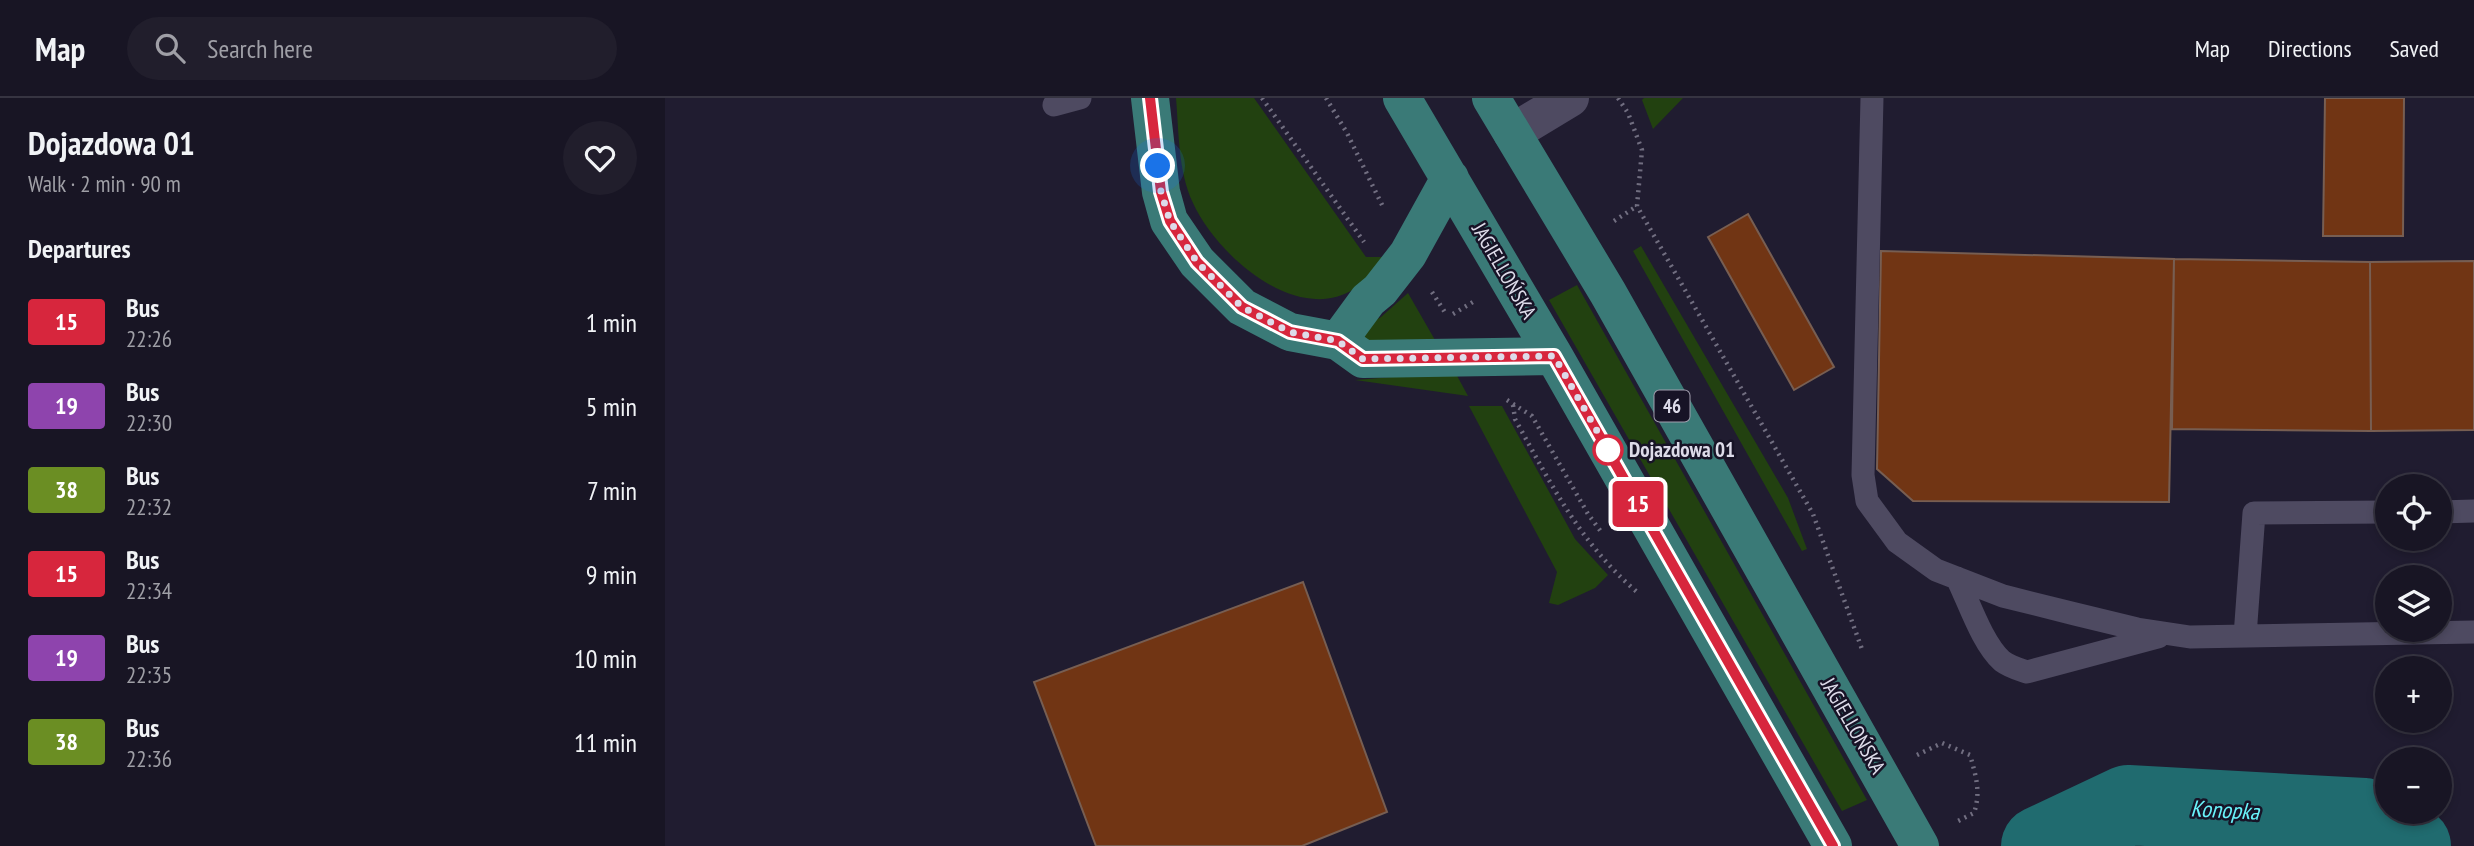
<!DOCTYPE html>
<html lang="en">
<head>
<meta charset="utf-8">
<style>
  body { margin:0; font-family:"PT Sans Narrow",sans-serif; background:#211e2c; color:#f1f3f6; height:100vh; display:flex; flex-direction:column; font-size:26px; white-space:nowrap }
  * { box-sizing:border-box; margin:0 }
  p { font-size:23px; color:#9f9fa6 }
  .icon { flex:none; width:38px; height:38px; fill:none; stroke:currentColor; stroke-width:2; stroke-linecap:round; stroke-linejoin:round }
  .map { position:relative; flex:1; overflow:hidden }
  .drawer { display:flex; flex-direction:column; background:#181524; width:665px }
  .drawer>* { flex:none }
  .badge { padding:0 14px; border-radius:5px; font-size:24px; line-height:46px }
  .tools { position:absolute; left:1710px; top:376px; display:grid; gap:14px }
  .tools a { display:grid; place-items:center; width:77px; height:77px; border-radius:50%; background:#181524; box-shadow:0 4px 10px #0003,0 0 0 2px #363441; font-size:35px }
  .you { position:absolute; width:35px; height:35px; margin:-18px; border:5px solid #fff; border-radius:50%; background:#1a73e8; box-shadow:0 0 0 10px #1a73e833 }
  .map>.badge { position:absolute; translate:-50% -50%; box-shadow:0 0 0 4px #fff }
  h2 { padding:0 28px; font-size:26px; line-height:63px }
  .round { display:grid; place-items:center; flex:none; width:74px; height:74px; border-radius:37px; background:#211e2c }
  .overview { display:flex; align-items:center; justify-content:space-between; height:119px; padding:0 28px }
  h1 { font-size:33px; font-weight:600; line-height:52px }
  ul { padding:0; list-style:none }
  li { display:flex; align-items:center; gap:21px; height:84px; padding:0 28px }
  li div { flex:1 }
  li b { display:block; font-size:26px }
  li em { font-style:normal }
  li .badge { min-width:77px; font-weight:700; text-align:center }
  header { display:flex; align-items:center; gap:42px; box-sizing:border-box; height:98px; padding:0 35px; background:#181524; border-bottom:2px solid #363441 }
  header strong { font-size:33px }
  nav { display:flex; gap:38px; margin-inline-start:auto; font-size:24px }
  .search { width:490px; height:63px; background:#211e2c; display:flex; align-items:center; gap:18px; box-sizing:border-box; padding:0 24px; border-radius:38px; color:#9f9fa6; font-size:26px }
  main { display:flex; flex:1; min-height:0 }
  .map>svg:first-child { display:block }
  .green { fill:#224110 }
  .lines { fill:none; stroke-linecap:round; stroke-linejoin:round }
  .river { stroke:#206b6f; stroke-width:80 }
  .building { fill:#713514; stroke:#775e52; stroke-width:2 }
  .path { stroke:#716e80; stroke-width:4.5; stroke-dasharray:2 5; stroke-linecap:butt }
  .service { stroke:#4e4a61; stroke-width:23 }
  .tertiary { stroke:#4e4a61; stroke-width:38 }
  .primary { stroke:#3a7a77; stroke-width:38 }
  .line-casing { stroke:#fff; stroke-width:16 }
  .line { stroke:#d7263d; stroke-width:10 }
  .walk { stroke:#dddbe9; stroke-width:7; stroke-dasharray:0 12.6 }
  .stop-dot { fill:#fff; stroke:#d7263d; stroke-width:3.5 }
  .labels { text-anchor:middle; stroke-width:5; stroke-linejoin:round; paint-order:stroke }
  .shield { fill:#171326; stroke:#a29fae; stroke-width:2 }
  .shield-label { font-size:19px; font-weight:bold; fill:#dddbe9 }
  .street-label { font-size:21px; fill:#dddbe9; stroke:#171326 }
  .stop-label { font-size:21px; font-weight:bold; fill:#dddbe9; stroke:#171326; text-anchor:start }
  .water-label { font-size:23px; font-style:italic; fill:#69f2f9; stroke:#171326 }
</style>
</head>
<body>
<header>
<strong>Map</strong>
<div class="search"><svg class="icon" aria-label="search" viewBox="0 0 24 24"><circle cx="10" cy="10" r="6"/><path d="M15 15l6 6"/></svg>Search here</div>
<nav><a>Map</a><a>Directions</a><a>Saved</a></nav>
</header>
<main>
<section class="drawer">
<div class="overview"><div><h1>Dojazdowa 01</h1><p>Walk · 2 min · 90 m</p></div><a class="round"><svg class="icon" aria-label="heart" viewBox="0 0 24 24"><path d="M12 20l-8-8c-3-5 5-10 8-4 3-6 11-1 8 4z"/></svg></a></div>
<h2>Departures</h2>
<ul>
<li><span class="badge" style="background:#d7263d;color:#fff">15</span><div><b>Bus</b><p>22:26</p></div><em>1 min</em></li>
<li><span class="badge" style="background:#8e44ad;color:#fff">19</span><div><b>Bus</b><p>22:30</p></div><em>5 min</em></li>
<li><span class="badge" style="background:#6b8e23;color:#fff">38</span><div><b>Bus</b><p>22:32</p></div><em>7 min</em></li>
<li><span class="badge" style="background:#d7263d;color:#fff">15</span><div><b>Bus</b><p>22:34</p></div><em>9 min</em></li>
<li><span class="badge" style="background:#8e44ad;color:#fff">19</span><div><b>Bus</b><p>22:35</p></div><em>10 min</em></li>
<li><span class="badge" style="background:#6b8e23;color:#fff">38</span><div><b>Bus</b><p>22:36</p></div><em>11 min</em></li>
</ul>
</section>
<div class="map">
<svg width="1809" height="748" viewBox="0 0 1809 748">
  <rect width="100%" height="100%" fill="#201c30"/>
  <path class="green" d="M511 0H589L701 159H718C709 171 702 183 689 191 631 228 551 156 528 105 513 73 514 35 511 0Z
    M979 0H1018L988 31 977 2Z
    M976 148 1123 400 1142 451 1137 453 968 153Z
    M912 187 1202 702 1177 713 884 202Z
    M743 195 770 242 690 247 698 229 716 219Z
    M790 274 803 298 690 282Z
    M804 308H837L910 441 943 477 930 490 893 507 884 505 892 474Z"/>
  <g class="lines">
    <path class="river" d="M1376 748 1463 707 1699 720 1746 748"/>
  </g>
  <path class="building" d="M1660 0H1739L1738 138H1658Z
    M1083 116 1169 269 1129 292 1043 139Z
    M1216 153 1509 161 1504 404 1248 403 1212 371Z
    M1509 161 1705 164 1706 333 1507 331Z
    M1809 163V332L1706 333 1705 164Z
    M638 484 722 714 637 748H431L369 584Z"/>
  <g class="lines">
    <path class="path" d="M597 0 699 144
      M661 0 682 35 719 111
      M953 0 963 15 977 52 972 108 1148 416 1198 554
      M949 123 972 108
      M767 194 781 216
      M788 216 808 204
      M842 302 867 318 923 416 937 435
      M848 307 850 321C886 386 915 445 972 494
      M1252 657 1277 645 1305 657C1311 678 1316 694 1309 715L1291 724"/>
    <path class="service" d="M1207 0 1198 377 1202 403 1232 444 1271 472 1338 498 1410 516 1472 531 1525 539 1809 534
      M389 7 415 0
      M1774 414 1809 413
      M1292 480C1304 504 1317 545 1337 563 1345 569 1353 571 1362 574L1493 539
      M1580 538 1589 415 1722 414"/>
    <path class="tertiary" d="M847 35 905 0"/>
    <path class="primary" d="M485 0 496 94 504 123 532 164 577 209 625 234 673 243 698 261 889 258
      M737 0 889 258 1168 748
      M826 0 943 195 1255 748
      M673 243 703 202 715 192 743 156 785 80"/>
  </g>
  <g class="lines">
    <defs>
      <path id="line" d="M485 0 496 94 505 123 532 164 577 209 625 234 673 243 698 261 889 258 1168 748"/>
    </defs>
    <use href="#line" class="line-casing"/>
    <use href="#line" class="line"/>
    <path class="walk" d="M493 68 496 94 505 123 532 164 577 209 625 234 673 243 698 261 889 258 943 352"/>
  </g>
  <circle class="stop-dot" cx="943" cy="352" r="14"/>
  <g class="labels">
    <rect class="shield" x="989.5" y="292.5" width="35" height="31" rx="5"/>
    <g class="shield-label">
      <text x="1007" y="315">46</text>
    </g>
    <g class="street-label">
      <text transform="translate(839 173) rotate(60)" y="7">JAGIELLOŃSKA</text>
      <text transform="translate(1188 628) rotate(60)" y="7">JAGIELLOŃSKA</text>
    </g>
    <g class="stop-label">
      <text x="964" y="359">Dojazdowa 01</text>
    </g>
    <g class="water-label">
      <text transform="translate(1560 712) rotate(3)" y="8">Konopka</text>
    </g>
  </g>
</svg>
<div class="tools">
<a><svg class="icon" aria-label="locate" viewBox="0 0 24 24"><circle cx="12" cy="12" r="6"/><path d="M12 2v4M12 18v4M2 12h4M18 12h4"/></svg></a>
<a><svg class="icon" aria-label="layers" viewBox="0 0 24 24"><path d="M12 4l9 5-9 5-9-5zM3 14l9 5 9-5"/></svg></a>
<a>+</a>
<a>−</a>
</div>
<div class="you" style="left:493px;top:68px"></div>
<b class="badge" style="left:973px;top:406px;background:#d7263d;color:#fff">15</b>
</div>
</main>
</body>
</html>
